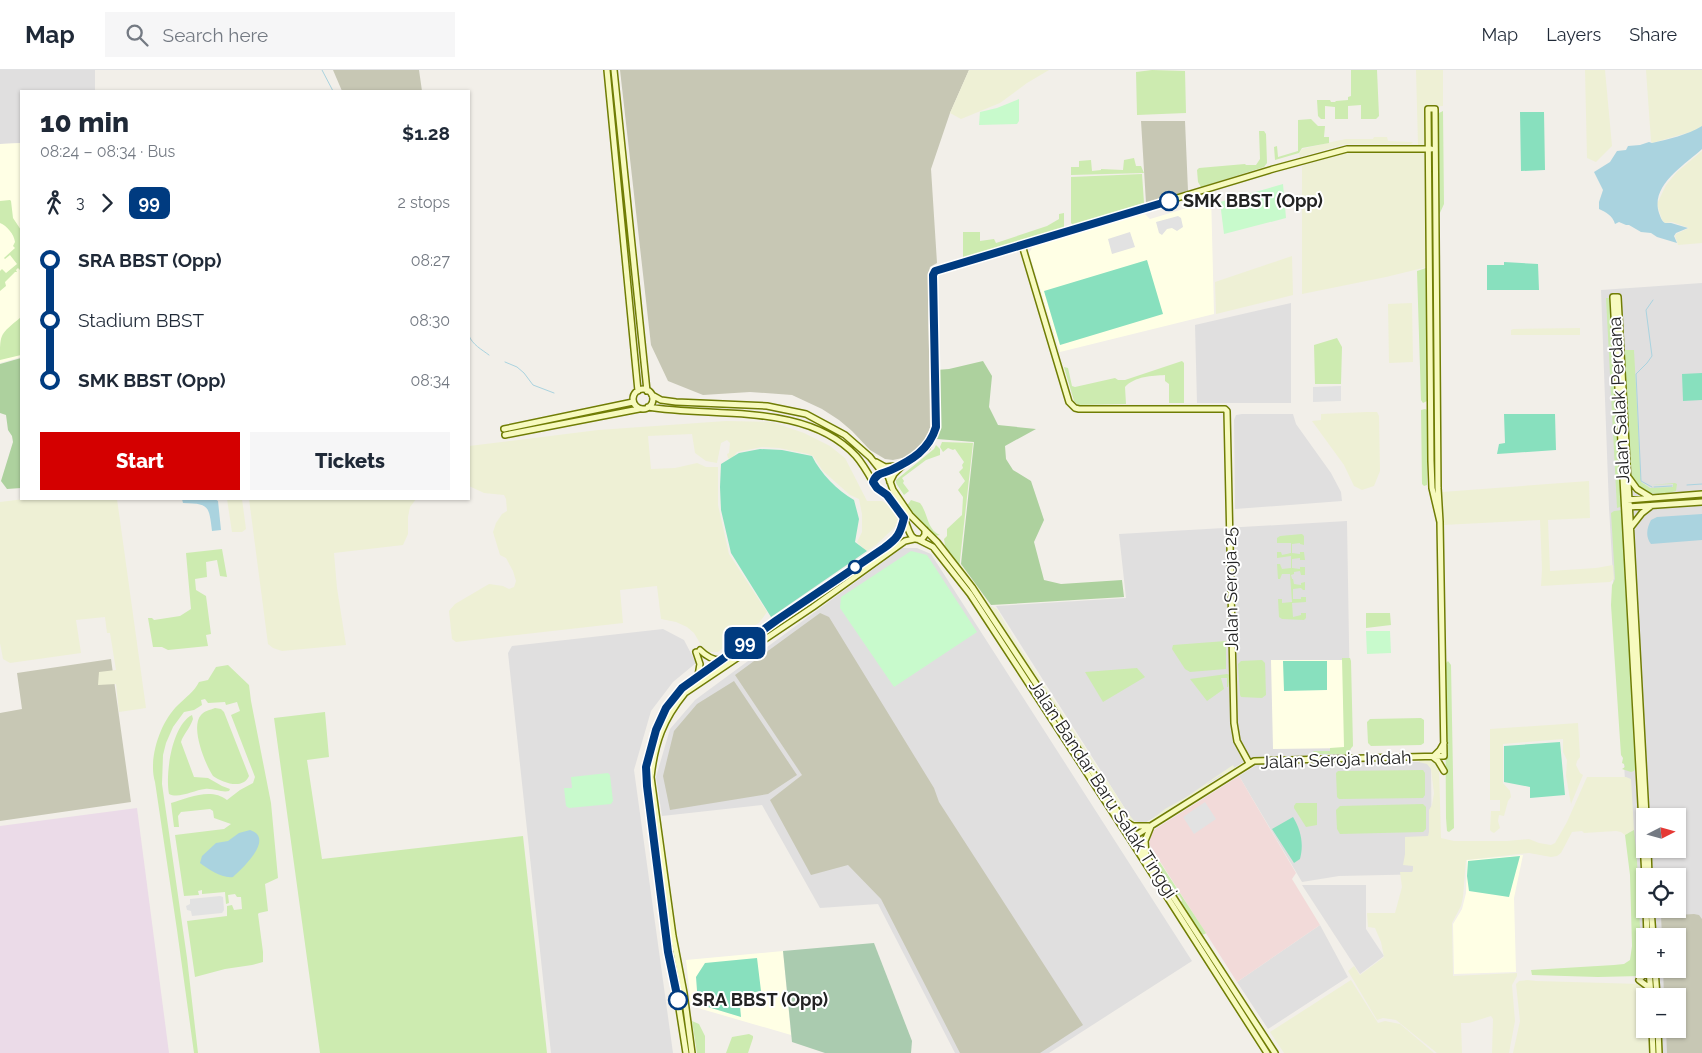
<!DOCTYPE html>
<html lang="en">
<head>
<meta charset="utf-8">
<style>
  body { margin:0; font-family:Raleway,sans-serif; background:#f6f6f7; color:#1f2937; height:100vh; display:flex; flex-direction:column; font-size:19px; white-space:nowrap }
  * { box-sizing:border-box; margin:0 }
  p { font-size:16px; color:#747a83 }
  .icon { flex:none; width:28px; height:28px; fill:none; stroke:currentColor; stroke-width:2; stroke-linecap:round; stroke-linejoin:round }
  .map { position:relative; flex:1; overflow:hidden }
  .side { position:absolute; left:20px; top:20px; width:450px; height:410px; display:flex; flex-direction:column; background:#fff; border-radius:0px; box-shadow:0 1px 4px #0004 }
  .side>* { flex:none }
  .badge { padding:0 10px; border-radius:8px; font-size:18px; line-height:32px }
  .needle { width:32px; rotate:84deg }
  .buttons { position:absolute; left:1636px; top:738px; display:grid; gap:10px }
  .buttons a { display:grid; place-items:center; width:50px; height:50px; border-radius:0px; background:#fff; box-shadow:0 1px 4px #0004; font-size:25px }
  .map>.badge { position:absolute; translate:-50% -50%; box-shadow:0 0 0 2px #fff }
  .legs { display:flex; align-items:center; gap:8px; height:55px; padding:0 20px; font-size:16px }
  .legs p { margin-inline-start:auto }
  .headline { display:flex; align-items:center; justify-content:space-between; height:85px; padding:0 20px }
  h1 { font-size:28px; font-weight:800; line-height:38px }
  .button { display:flex; gap:10px; margin-top:auto; padding:10px 20px }
  .button a { flex:1; height:58px; border-radius:0px; background:#d40000; color:#fff; font-size:20px; font-weight:800; line-height:58px; text-align:center }
  .button a+a { background:#f6f6f7; color:#1f2937 }
  ul { padding:0 20px; list-style:none }
  li { display:flex; align-items:center; gap:18px; height:60px; font-size:19px }
  li i { display:grid; place-items:center; width:8px; height:100%; margin:0 6px; background:currentColor }
  li i::after { content:''; width:12px; height:12px; margin:-6px; border:4px solid; border-radius:50%; background:#fff }
  li p { margin-inline-start:auto }
  li:first-child i { background:linear-gradient(#0000 50%,currentColor 0) }
  li:last-child i { background:linear-gradient(currentColor 50%,#0000 0) }
  header { display:flex; align-items:center; gap:30px; box-sizing:border-box; height:70px; padding:0 25px; background:#fff; border-bottom:1px solid #e0e1e3 }
  header strong { font-size:24px }
  nav { display:flex; gap:28px; margin-inline-start:auto; font-size:18px }
  .search { width:350px; height:45px; background:#f6f6f7; display:flex; align-items:center; gap:12px; box-sizing:border-box; padding:0 18px; border-radius:0px; color:#747a83; font-size:19px }
  .map>svg:first-child { display:block }
  .residential { fill:#e0dfdf; fill-rule:evenodd }
  .commercial { fill:#f2dad9 }
  .industrial { fill:#ebdbe8 }
  .education { fill:#ffffe5 }
  .construction { fill:#c7c7b4 }
  .farmland { fill:#eef0d5 }
  .grass { fill:#cdebb0 }
  .forest { fill:#add19e }
  .cemetery { fill:#aacbaf }
  .park { fill:#c8facc }
  .pitch { fill:#88e0be }
  .parking { fill:#e2e2e2 }
  .water { fill:#aad3df }
  .lines { fill:none; stroke-linecap:round; stroke-linejoin:round }
  .stream { stroke:#aad3df; stroke-width:1 }
  .secondary-casing { stroke:#707d05; stroke-width:8 }
  .secondary { stroke:#f7fabf; stroke-width:5 }
  .line-1-casing { stroke:#fff; stroke-width:11 }
  .line-1 { stroke:#003b80; stroke-width:8 }
  .stop-1-dot { fill:#fff; stroke:#003b80; stroke-width:2.5 }
  .labels { text-anchor:middle; stroke-width:4; stroke-linejoin:round; paint-order:stroke }
  .stop-label { font-size:18px; font-weight:bold; fill:#222; stroke:#fff; text-anchor:start }
  .street-label { font-size:18px; fill:#222; stroke:#fff }
</style>
</head>
<body>
<header>
<strong>Map</strong>
<div class="search"><svg class="icon" aria-label="search" viewBox="0 0 24 24"><circle cx="10" cy="10" r="6"/><path d="M15 15l6 6"/></svg>Search here</div>
<nav><a>Map</a><a>Layers</a><a>Share</a></nav>
</header>
<div class="map">
<svg width="1702" height="983" viewBox="0 0 1702 983">
  <rect width="100%" height="100%" fill="#f2efe9"/>
  <path class="residential" d="M0 0H95V21H21V73L0 74Z
    M1702 213V983H1641L1609 438 1601 220ZM1645 746H1678V779H1645ZM1645 806H1678V839H1645ZM1645 866H1678V899H1645ZM1645 926H1678V959H1645Z
    M1291 233V333H1197L1195 255Z
    M1242 344H1293L1296 354 1331 403 1341 422 1342 431 1235 439 1234 350 1236 345Z
    M1347 451 1351 692H1431L1432 804 1339 806 1302 812 1239 706 1255 696 1250 688 1145 753 1133 751 996 536 1126 528 1119 464Z
    M902 478H917L931 484 1192 891 1049 983H955L878 834 820 838 762 735 662 746 656 707 670 659 695 630Z
    M663 559 684 570 696 593 673 612 651 641 634 700 673 983H551L508 583 512 576Z
    M1302 815H1366V859L1384 886 1360 904Z
    M1320 855 1348 907 1268 959 1237 912Z"/>
  <path class="commercial" d="M1239 706 1296 803 1292 809 1320 855 1237 912 1149 774 1152 761Z"/>
  <path class="industrial" d="M137 738 169 983H0V756Z"/>
  <path class="education" d="M21 73V287L0 293V74Z
    M1211 123 1214 244 1060 282 1029 183 1033 176 1145 144 1150 149 1187 138 1186 131Z
    M1271 590H1350L1351 678 1273 679Z
    M1523 785 1514 828 1516 902 1454 904 1453 854 1462 839 1466 823 1467 790Z
    M783 881 791 965 691 936 686 890Z"/>
  <path class="construction" d="M333 0H419L422 21H342Z
    M620 0H969L950 43 931 99 937 193 930 197 928 206 930 358 927 367 918 379 907 387 893 390 885 389 870 380 852 361 839 350 822 339 792 325 750 322 703 325 668 311 651 275Z
    M1141 51H1185L1188 121 1146 133Z
    M820 543 829 547 934 718 939 732 1083 955 1040 983H960L881 829 848 795 811 805 770 730 802 705 735 605Z
    M111 589 131 732 0 751V643L22 639 17 603Z
    M734 611 797 705 768 724 670 740 663 706 674 661 697 634Z
    M1694 844 1699 845 1702 849V983H1667L1666 959H1678V926H1664L1663 899H1678V866H1662L1661 846Z"/>
  <path class="farmland" d="M969 0H1049L1027 13 1000 33 961 49 950 43Z
    M1416 0H1443V36L1427 37 1426 74 1421 76 1418 75Z
    M1585 0H1605L1612 76 1596 92 1587 88Z
    M1646 0H1702V56L1694 61 1652 73 1651 71Z
    M1374 67H1387L1388 71 1413 72 1411 74H1345L1300 87 1299 84 1302 79 1336 71 1346 69H1373Z
    M1423 81 1426 86 1427 197 1386 207 1302 224V96L1345 82Z
    M1702 81V173L1678 175 1675 166 1676 164 1689 158 1672 152 1665 153 1662 150 1657 134 1666 115 1677 102Z
    M1292 186 1293 225 1216 244 1215 212Z
    M1412 233 1413 292 1389 293 1388 234Z
    M1580 258V265H1511V260L1513 259Z
    M1367 342H1377L1379 346 1380 401 1374 416 1362 420 1354 416 1344 395 1312 351 1321 350V344Z
    M726 351 772 352 804 363 830 376 845 388 867 431H882L890 436 898 449 896 456 876 475 867 481 865 480 857 472 862 462V444L859 429 850 425 823 401 813 386 808 384 779 378 762 377 737 382 731 390 728 388 727 384 729 383 730 373 727 370 721 373 717 393 706 391 695 383 692 364 648 366 651 399 675 398 697 393 706 397H718V435L729 484 767 542 759 553 744 561 718 582H709L704 580 694 563 687 557 676 552 661 549 657 516 620 520 623 553 456 572 452 569 449 541 455 534 489 514 503 516 509 519 514 517 516 511 513 501 506 488 500 485 493 462 496 453 502 444 507 441 506 429 504 425 484 423 469 416V376L598 360Z
    M1589 411 1590 448 1548 450 1550 501 1596 498 1613 495 1614 509 1610 512 1541 516 1542 499 1540 450 1443 455 1442 422Z
    M24 429H117L146 638 119 642 116 614 98 615 99 602 116 600 110 563H107L105 547 76 550 81 583 10 593 3 589 0 573V432Z
    M227 429H242L246 459 242 462H232Z
    M249 429H416L410 437 408 447V464L403 475 334 483 337 518 346 575 282 581 273 578 268 574Z
    M960 493 991 536 997 539 1015 570 1100 701 1094 700 959 498Z
    M1578 653 1580 687 1577 691 1576 695 1580 703 1583 705 1571 734 1566 706 1567 690 1563 682V669L1503 674V713L1510 721 1511 727 1508 731 1504 746 1499 745 1498 751 1500 758 1494 763 1492 762 1490 760 1491 741H1500V730H1490V659Z
    M1420 689H1432L1439 697 1441 768 1454 771H1507L1529 769 1539 773 1551 775 1555 773 1567 752 1587 707H1626L1631 709 1634 760 1625 765 1621 762 1616 761 1584 763 1582 761 1572 762 1561 783 1557 786 1551 787 1529 783 1466 790 1463 827 1461 836 1452 853 1453 906 1517 903V906L1512 915 1515 951 1509 983H1492L1493 949 1491 946 1469 953H1461L1462 983H1437L1396 950 1383 948 1377 950 1348 901 1354 896 1360 905 1384 887 1381 872 1375 858 1368 857 1367 843H1395L1402 817 1400 802H1412L1413 800V796L1403 795 1405 784V767L1428 766 1429 762V740L1432 735 1434 723 1431 699 1427 694 1419 692Z
    M1233 695 1235 699 1227 705H1221L1208 713 1207 717 1164 744 1153 753 1144 756 1134 755 1127 751 1102 711 1103 704 1127 742 1135 752 1140 755 1150 751 1165 739 1185 728Z
    M1351 910 1378 953 1385 951 1400 954 1434 983H1284L1270 962Z
    M1527 910 1536 911 1641 914 1648 921V926H1645V959H1649L1650 983H1513L1520 951 1516 914 1519 911Z"/>
  <path class="grass" d="M1152 0 1185 1 1186 43 1137 45 1136 2Z
    M1351 0H1377L1379 46 1376 49H1361V35L1348 36V49H1335V37L1325 36V49H1321L1318 46 1317 30H1330L1331 32H1335L1336 31 1348 30V27L1351 26Z
    M1443 41 1444 134 1439 145H1438L1437 44Z
    M1311 49 1318 56H1325L1324 67H1329V73L1302 78 1299 83 1275 90 1274 77 1277 76 1278 87 1298 81V50Z
    M1259 61H1264L1266 64 1267 93 1264 97 1201 117 1198 112 1197 100 1199 98 1245 94 1246 95H1256L1260 89Z
    M1134 88 1136 96H1141L1144 103 1071 105V97H1079V91L1091 90 1092 101 1101 100V99L1123 100 1124 90Z
    M1142 104 1144 133 1074 156 1071 153V107Z
    M10 130 11 131 13 148 21 160V198L20 200 18 198 16 200 17 202H15L5 212 6 216 0 221V201L2 199 6 203 17 194 10 185 5 189 4 188 15 178 13 176 15 172C14 164 7 156 0 153V131Z
    M1064 143V157L1061 161 963 191V162H980V171L994 169 996 173 1047 156 1059 149V144Z
    M1426 198 1427 331 1423 333 1421 330 1417 201Z
    M1606 228H1611L1623 436 1617 438Z
    M21 247V285L0 290C0 262 0 265 21 247Z
    M1337 268 1342 277 1341 314H1315L1314 275Z
    M1623 280H1634L1641 412 1650 418 1673 417V414L1650 415 1675 413 1677 414 1676 421C1657 426 1642 426 1632 407Z
    M1182 291 1184 293V333H1169V314L1165 311V305C1152 306 1135 306 1125 317L1126 334 1078 335 1074 331 1064 297 1068 298 1072 316 1075 317 1115 308 1118 310H1125Z
    M1425 339 1427 340V415L1424 416 1422 414 1421 340Z
    M942 372 973 373 959 499 946 481 944 469 947 466V459L962 445 963 427 958 420 965 411 959 402 963 398 962 395 964 392 955 379 953 380 948 378 943 382 940 377Z
    M936 375 940 379V385L926 390 902 408 904 411 903 413 909 421 904 425 896 413V410L934 379Z
    M911 430 920 433C928 443 927 460 940 465L934 466 906 437Z
    M1622 440 1636 697 1634 701 1631 702 1622 699 1625 697 1624 694 1622 693 1623 688 1621 685 1611 535 1612 515 1615 509 1611 443 1614 441Z
    M1302 464 1304 466V475L1300 474V473L1292 474V483L1300 484V482H1304L1305 490H1300V488L1292 489V498L1300 499V497H1305V505H1301L1300 501 1294 502V504L1291 505 1292 509H1293L1294 514 1301 515V513L1305 512V520H1303L1301 518 1293 519V529H1301V527H1306V532L1292 533 1293 547 1301 545V543H1306V548L1304 550 1282 549 1279 547 1278 529H1282V533L1292 532 1290 504H1282L1280 509H1278L1277 494H1280L1282 499 1291 498V486L1277 488V482H1281L1282 485 1291 483V473H1277V468L1280 466Z
    M222 479 227 507 220 506 217 490 206 492 207 507 195 509 196 520 206 526 211 564 206 565 208 576 168 580 162 577H153L148 548H152L154 550 180 546 191 539 186 483Z
    M1366 543H1390L1391 555 1366 558Z
    M1226 571V599L1190 602 1185 599 1172 579 1173 575Z
    M1342 588H1350L1351 591 1353 676 1346 684H1316L1313 681H1330V678L1344 677Z
    M1262 590 1265 593 1266 625 1262 628 1241 627 1240 625 1238 594 1241 591Z
    M1448 591 1451 595 1454 758 1449 762 1447 761 1446 748 1445 594Z
    M228 595 249 615 251 631 271 733 278 808 265 814 268 841 259 843 258 844 263 882V892L252 895 225 899 195 907 187 851 227 846V836L232 835 234 840 242 839 241 827H237L235 824 228 825 229 833 226 834 225 822 202 824V820L198 821 199 825 184 826 175 765 224 759 231 754 214 748 213 741 210 739 181 742 178 746 179 757H174L171 733C188 728 211 717 227 730L240 720 253 713 255 707 231 645 240 641 237 632 226 635 225 632 208 633 205 629 201 630 202 635 194 640 184 642 173 657 166 673 163 685 162 714 187 888 198 983H194L177 860 155 712C148 689 160 652 178 635 186 627 194 622 199 612L208 610 216 597Z
    M1137 598 1145 607 1103 632 1085 602Z
    M1227 604 1230 605 1228 617H1227V608H1221L1224 619 1207 631 1190 609Z
    M215 638 221 639 224 642 249 706C243 720 223 713 213 706 205 694 190 657 201 645 204 641 210 640 215 638Z
    M325 642 329 687 307 690 322 789 523 766 547 983H320L274 648Z
    M192 645 193 649C190 658 183 665 181 672L194 707 208 708 222 716 230 719 229 721C222 723 213 718 205 719 194 720 179 729 169 724 165 704 172 655 192 645Z
    M1421 648 1424 650V673L1421 675 1371 676 1368 673 1367 652 1370 649Z
    M1423 700 1425 703V725L1423 728 1339 729 1337 727 1336 703 1338 701Z
    M1296 733H1317V755L1306 757 1294 738V736Z
    M1423 734 1426 737V759L1423 762 1340 764 1337 759 1336 740 1340 736Z
    M1634 760 1637 791 1642 903 1640 906 1598 907 1532 905 1531 900 1614 895 1624 894 1630 890 1632 876 1630 805 1625 765Z
    M1146 771 1206 863 1205 864 1200 865 1180 834 1182 830 1179 825 1175 826 1160 804V801L1148 781Z
    M692 951 699 954 705 966V983H697Z
    M749 964 753 966V968L748 983H726L732 967Z"/>
  <path class="forest" d="M21 288V418L7 419 1 411 13 372 12 366 8 360 6 345 0 343V294Z
    M983 291 992 306 989 337 998 355 1036 359 1005 376 1006 389 1013 400 1031 411 1044 450 1034 472 1044 510 1061 514 1122 510 1124 527 991 535 961 494 974 372 937 369 938 358 936 300 949 299Z"/>
  <path class="cemetery" d="M874 873 912 971 911 983H825L792 972 783 881Z"/>
  <path class="park" d="M1019 29V51L1017 54 979 55 980 42 997 38Z
    M1283 114 1286 148 1224 164 1220 132Z
    M911 481 927 485 977 562 894 617 840 538 841 527Z
    M1366 561H1390L1391 583 1367 584Z
    M608 703 610 705 613 731 611 734 569 738 566 736 564 718H572L571 707Z"/>
  <path class="pitch" d="M1520 42H1544L1545 100 1521 101Z
    M1147 190 1163 244 1060 275 1044 221Z
    M1504 192 1538 194 1539 220H1487V195H1504Z
    M1702 303V330L1683 331 1682 304Z
    M1504 344H1555L1556 380 1497 384 1499 374 1505 373Z
    M760 379 782 380 812 386C821 404 837 420 854 430L859 449 855 472 867 481 771 547 731 483 721 440 720 417 721 394 739 383Z
    M1283 591H1327V620L1284 621Z
    M1560 672 1565 725 1530 728V717L1504 712V676Z
    M1293 747C1301 760 1304 774 1300 789L1294 793 1272 759Z
    M1520 786 1509 827 1469 821 1467 806 1468 791Z
    M757 888 761 921 739 925 741 947 698 934 696 907 705 893Z"/>
  <path class="parking" d="M1178 146 1181 148 1183 157 1177 161 1172 158 1167 159 1162 165 1159 163 1156 152Z
    M1130 162 1135 177 1112 184 1108 169Z
    M1341 316V331L1313 332V317Z
    M1205 732 1216 749 1194 764 1183 747Z
    M220 826 223 827 224 840 222 843 192 846 191 841 187 840 186 836 190 834V829Z"/>
  <path class="water" d="M1702 56V79C1685 95 1650 115 1659 143 1661 148 1661 150 1665 153H1671L1688 158 1676 163 1674 166 1677 173 1657 167 1651 163 1641 162 1629 155H1626L1619 152 1615 154C1613 146 1606 142 1599 139V132L1603 120 1594 102 1610 92 1617 81 1626 80 1628 76 1640 75 1649 72 1652 73C1669 69 1687 65 1702 56Z
    M182 429H215L218 431 221 460 212 461C209 434 208 434 183 433Z
    M1702 444V470L1651 474C1645 466 1647 458 1651 450L1657 447Z
    M250 760C275 768 243 798 233 807 223 809 208 799 200 793L202 786 216 773 228 771 239 763Z"/>
  <g class="lines">
    <path class="stream" d="M322 0 333 21
      M469 249V256
      M469 266C473 275 481 279 489 285
      M505 292 517 297 524 303 533 315 554 323
      M1687 415 1702 414
      M1652 417 1641 411 1636 304 1647 293 1652 286 1646 240 1653 230
      M1654 417 1672 416"/>
    <defs>
      <path id="secondary" d="M607 0 638 321
        M614 0 647 321
        M1022 175 1069 332 1075 338 1079 339H1225L1227 341 1234 653 1237 671 1249 693
        M1613 227 1645 807
        M1613 227H1618L1646 746
        M633 329a10 10 0 1 1 20 0a10 10 0 1 1-20 0Z
        M652 325 661 330 676 332 767 336 806 344 845 365 870 387 882 402 888 406 893 420 910 445 937 472 972 517 1050 635 1121 747 1275 983
        M648 337C714 348 806 332 856 386 863 394 868 403 873 412
        M504 359 633 332
        M505 365 639 339
        M876 392 885 397 896 396
        M882 402C877 405 872 408 874 414 876 420 882 421 886 424 893 430 899 440 903 447 909 456 908 472 922 469L925 465V460
        M885 403 906 392 927 377 936 357 933 205 935 201 1273 99 1347 79H1431
        M1629 408 1637 419 1650 427
        M890 412 894 404 902 396
        M1627 430 1702 424
        M1628 437 1702 432
        M1631 457 1642 443 1651 436
        M919 470 933 477 970 524 1130 769 1267 983
        M700 580C706 586 712 590 720 590
        M696 582 700 594 698 606
        M1444 673 1440 680 1433 687 1438 691 1444 701
        M1126 752 1133 756H1149
        M1130 769 1254 691 1444 686 1440 452 1438 418 1435 39H1428L1431 391 1432 418 1440 452
        M1648 779 1649 806
        M1146 784 1145 771 1151 756
        M1646 839 1647 866
        M1651 839 1653 866
        M1649 899 1639 910 1647 916 1650 920
        M1649 899 1651 926
        M1655 899 1657 926
        M1652 959 1653 983
        M1658 959 1659 983
        M686 983 678 932 669 882 647 716 646 697 655 660 666 639 682 618 777 550 895 470 901 461 903 447
        M692 983 684 923 673 866 651 707C655 672 663 650 685 623L813 537 898 476 905 471 914 469"/>
    </defs>
    <use href="#secondary" class="secondary-casing"/>
    <use href="#secondary" class="secondary"/>
  </g>
  <g class="lines">
    <defs>
      <path id="line-1" d="M678 930 668 882 647 716 646 697 656 660 666 638 682 618 777 550 884 478C898 468 900 464 904 448L887 425 877 418 873 412C877 402 883 404 891 400 912 390 929 380 936 357L933 205 935 201 1169 131"/>
    </defs>
    <use href="#line-1" class="line-1-casing"/>
    <use href="#line-1" class="line-1"/>
  </g>
  <g class="stop-1-dot">
    <circle cx="1169" cy="131" r="9"/>
    <circle cx="855" cy="497" r="6"/>
    <circle cx="678" cy="930" r="9"/>
  </g>
  <g class="labels">
    <g class="stop-label">
      <text x="1183" y="137">SMK BBST (Opp)</text>
      <text x="692" y="936">SRA BBST (Opp)</text>
    </g>
    <g class="street-label">
      <text transform="translate(1619 330) rotate(-93)" y="6">Jalan Salak Perdana</text>
      <text transform="translate(1231 519) rotate(-91)" y="6">Jalan Seroja 25</text>
      <text transform="translate(1336 690) rotate(-2)" y="6">Jalan Seroja Indah</text>
      <text transform="translate(1103 719) rotate(57)" y="6">Jalan Bandar Baru Salak Tinggi</text>
    </g>
  </g>
</svg>
<div class="buttons">
<a><svg class="needle" viewBox="-14 -14 28 28"><path d="M0-13l5 13h-10z" fill="#e53935"/><path d="M0 13l5-13h-10z" fill="#747a83"/></svg></a>
<a><svg class="icon" aria-label="locate" viewBox="0 0 24 24"><circle cx="12" cy="12" r="6"/><path d="M12 2v4M12 18v4M2 12h4M18 12h4"/></svg></a>
<a>+</a>
<a>−</a>
</div>
<b class="badge" style="left:745px;top:573px;background:#003b80;color:#fff">99</b>
<section class="side">
<div class="headline"><div><h1>10 min</h1><p>08:24 – 08:34 · Bus</p></div><b>$1.28</b></div>
<div class="legs"><svg class="icon" aria-label="walk" viewBox="0 0 24 24"><circle cx="13" cy="4" r="2"/><path d="M13 8l-2 6 4 7M11 14l-3 7M7 12l3-4h3l4 4"/></svg>3<svg class="icon" aria-label="forward" viewBox="0 0 24 24"><path d="M9 5l7 7-7 7"/></svg><b class="badge" style="background:#003b80;color:#fff">99</b><p>2 stops</p></div>
<ul>
<li><i style="color:#003b80"></i><b>SRA BBST (Opp)</b><p>08:27</p></li>
<li><i style="color:#003b80"></i><span>Stadium BBST</span><p>08:30</p></li>
<li><i style="color:#003b80"></i><b>SMK BBST (Opp)</b><p>08:34</p></li>
</ul>
<div class="button"><a>Start</a><a>Tickets</a></div>
</section>
</div>
</body>
</html>
